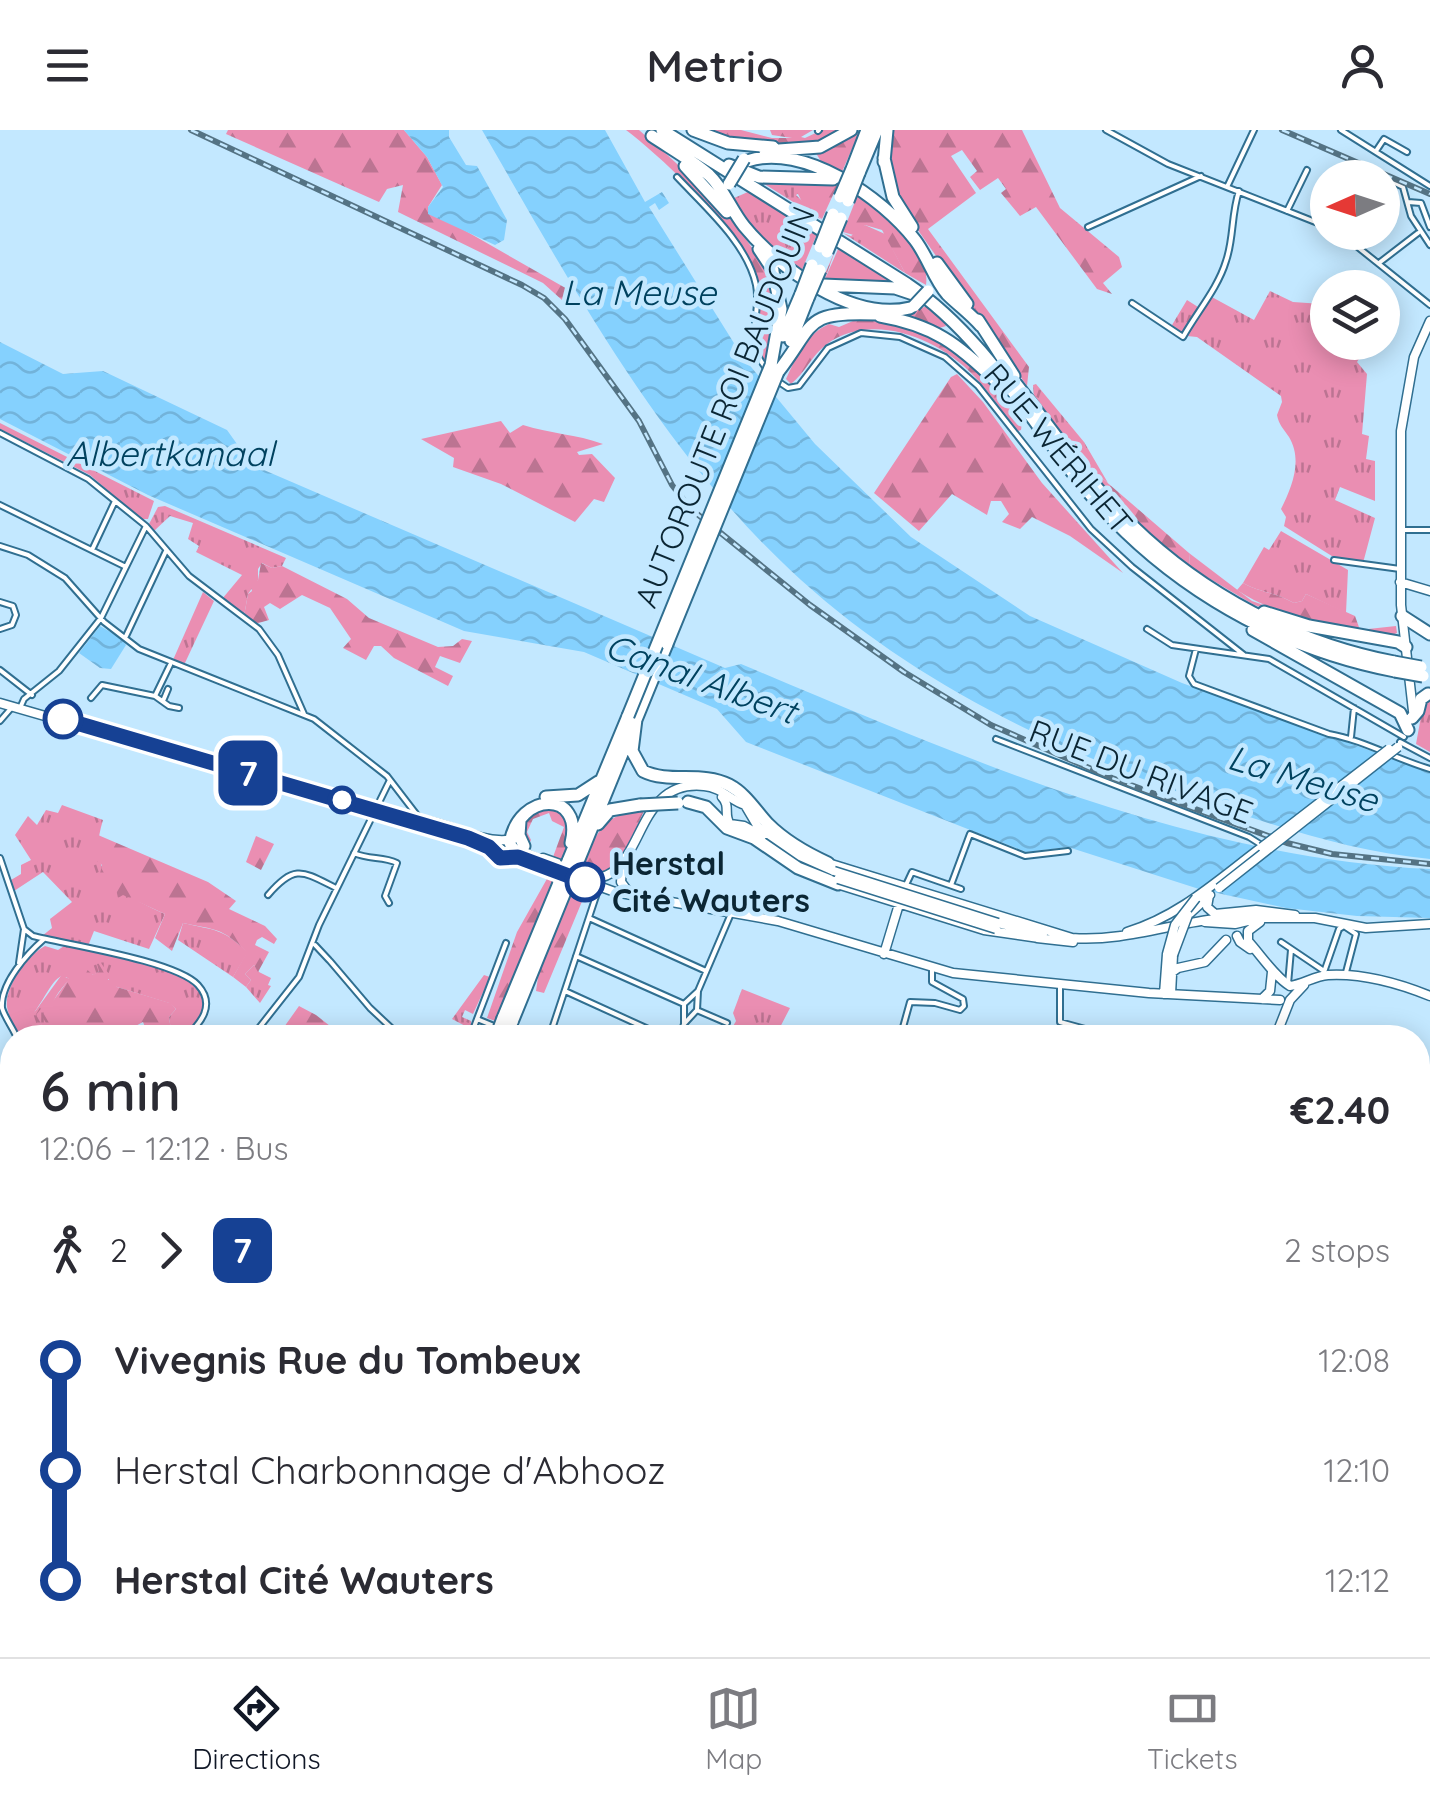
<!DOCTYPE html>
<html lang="en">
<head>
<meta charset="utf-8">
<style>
  body { margin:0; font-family:Quicksand,sans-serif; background:#f2f2f3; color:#2b2b33; height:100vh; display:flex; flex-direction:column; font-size:38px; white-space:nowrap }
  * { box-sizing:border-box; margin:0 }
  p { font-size:32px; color:#7c7c81 }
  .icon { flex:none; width:55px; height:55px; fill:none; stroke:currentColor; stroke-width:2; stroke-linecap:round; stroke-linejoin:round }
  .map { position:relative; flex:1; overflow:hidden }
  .side { position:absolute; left:0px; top:895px; width:1430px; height:632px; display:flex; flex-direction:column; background:#fff; border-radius:40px 40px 0 0; box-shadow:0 5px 25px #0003 }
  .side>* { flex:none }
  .badge { padding:0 20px; border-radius:15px; font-size:35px; line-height:65px }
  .needle { width:65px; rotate:267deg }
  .controls { position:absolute; left:1310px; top:30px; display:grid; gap:20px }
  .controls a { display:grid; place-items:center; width:90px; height:90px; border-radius:50%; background:#fff; box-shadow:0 5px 25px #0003; font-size:50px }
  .map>.badge { position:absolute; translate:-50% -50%; box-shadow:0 0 0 5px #fff }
  .legs { display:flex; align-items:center; gap:15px; height:110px; padding:0 40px; font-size:32px }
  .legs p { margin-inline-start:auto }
  .summary { display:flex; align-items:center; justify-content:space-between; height:170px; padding:0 40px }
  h1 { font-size:55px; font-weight:600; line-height:75px }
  ul { padding:0 40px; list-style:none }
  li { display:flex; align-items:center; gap:35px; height:110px; font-size:38px }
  li i { display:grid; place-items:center; width:15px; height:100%; margin:0 12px; background:currentColor }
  li i::after { content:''; width:25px; height:25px; margin:-12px; border:8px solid; border-radius:50%; background:#fff }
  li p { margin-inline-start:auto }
  li:first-child i { background:linear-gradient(#0000 50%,currentColor 0) }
  li:last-child i { background:linear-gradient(currentColor 50%,#0000 0) }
  header { display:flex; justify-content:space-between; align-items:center; height:130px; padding:0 40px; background:#fff; font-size:45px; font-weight:600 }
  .tabs { display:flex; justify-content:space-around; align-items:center; height:140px; border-top:2px solid #e1e1e2; background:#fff; font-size:28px; color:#7c7c81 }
  .tabs a { display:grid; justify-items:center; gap:5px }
  .tabs .active { color:#111827 }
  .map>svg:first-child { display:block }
  .grass { fill:url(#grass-tufts) }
  .forest { fill:url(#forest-firs) }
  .park { fill:url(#park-crowns) }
  .water { fill:url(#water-waves) }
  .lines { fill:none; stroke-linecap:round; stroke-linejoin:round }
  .street-casing { stroke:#306f91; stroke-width:8 }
  .secondary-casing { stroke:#306f91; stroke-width:11 }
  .highway-casing { stroke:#306f91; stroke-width:15 }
  .street { stroke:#fff; stroke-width:4 }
  .secondary { stroke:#fff; stroke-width:8 }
  .highway { stroke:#fff; stroke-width:11 }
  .rail-casing { stroke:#547384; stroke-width:6 }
  .rail { stroke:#c3e8ff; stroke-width:2.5; stroke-dasharray:8; stroke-linecap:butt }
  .secondary-bridge-casing { stroke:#306f91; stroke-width:11; stroke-linecap:butt }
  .highway-bridge-casing { stroke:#306f91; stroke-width:15; stroke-linecap:butt }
  .secondary-bridge { stroke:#fff; stroke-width:8 }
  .highway-bridge { stroke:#fff; stroke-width:11 }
  .line-1-casing { stroke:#fff; stroke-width:22 }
  .line-1 { stroke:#164194; stroke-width:15 }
  .stop-1-dot { fill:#fff; stroke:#164194; stroke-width:5 }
  .labels { text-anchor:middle; stroke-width:9; stroke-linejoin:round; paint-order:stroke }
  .street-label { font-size:32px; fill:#0b2634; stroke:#c3e8ff }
  .stop-label { font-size:32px; font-weight:bold; fill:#0b2634; stroke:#c3e8ff; text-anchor:start }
  .water-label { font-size:35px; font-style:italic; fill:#00425f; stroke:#c3e8ff }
</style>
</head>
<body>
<header><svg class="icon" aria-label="menu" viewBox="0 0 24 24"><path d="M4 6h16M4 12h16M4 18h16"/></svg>Metrio<svg class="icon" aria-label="person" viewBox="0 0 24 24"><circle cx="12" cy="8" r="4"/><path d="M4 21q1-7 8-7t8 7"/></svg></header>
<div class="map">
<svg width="1430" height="1527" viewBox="0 0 1430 1527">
  <defs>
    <pattern id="grass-tufts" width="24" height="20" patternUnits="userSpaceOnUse" patternTransform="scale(2.5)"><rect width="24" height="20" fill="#ea8eb2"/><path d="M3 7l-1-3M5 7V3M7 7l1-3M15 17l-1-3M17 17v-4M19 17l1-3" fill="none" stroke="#bc7492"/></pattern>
    <pattern id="forest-firs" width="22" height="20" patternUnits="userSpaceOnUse" patternTransform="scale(2.5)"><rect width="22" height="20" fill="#ea8eb2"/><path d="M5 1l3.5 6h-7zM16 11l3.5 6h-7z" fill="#bc7492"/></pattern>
    <pattern id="park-crowns" width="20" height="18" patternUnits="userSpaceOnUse" patternTransform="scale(2.5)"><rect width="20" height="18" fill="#ea8eb2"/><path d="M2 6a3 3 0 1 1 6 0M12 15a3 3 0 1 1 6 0" fill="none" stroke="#bc7492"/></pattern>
    <pattern id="water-waves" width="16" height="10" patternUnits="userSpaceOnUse" patternTransform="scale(2.5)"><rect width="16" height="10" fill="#85d1fe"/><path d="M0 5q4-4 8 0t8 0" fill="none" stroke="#72b3da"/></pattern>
  </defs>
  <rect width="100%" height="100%" fill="#c3e8ff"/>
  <path class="grass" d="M755 48 828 50 838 53 816 51 796 65 822 90Z
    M750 61 802 95 781 128 752 101 732 69Z
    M865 95 885 104 905 143 843 103 851 106Z
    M837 116 824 151 848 140 853 126 904 158 821 153Z
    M1270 161 1293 172 1322 174 1318 185 1322 188 1327 185 1328 212 1369 213 1357 232 1367 244 1362 304 1369 306 1366 329 1375 331V371L1340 357 1335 370 1375 388 1363 433 1335 428 1284 396 1286 387 1281 379C1292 357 1303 330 1289 307 1283 298 1279 295 1277 285L1282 272 1281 266 1197 207 1187 206 1210 166 1254 190Z
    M1187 170 1198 177 1182 203 1172 195Z
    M1036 254 1084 312 1108 353 1081 330 1034 268 1033 255Z
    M0 293 154 371 148 389H141L90 345 0 299Z
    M165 376 286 428 282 436 272 438 262 433 258 439V450L248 464 244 486 222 469 242 445 196 422 199 416 188 409 193 393 170 386 154 401 149 394 158 377Z
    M1281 401 1348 440 1346 483 1306 464 1302 471 1294 473C1275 462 1261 463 1243 453L1264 417 1269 420Z
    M1189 423 1252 471 1318 494 1359 500 1396 496 1397 503 1387 507 1320 496 1254 475 1190 437Z
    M203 462 214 471 184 535 173 530Z
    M1430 569V622L1416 614 1424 570Z
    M62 675 103 690C85 747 121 764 165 784L149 819 94 801 88 816 42 806 52 798 50 789 72 772 43 742 14 761 11 750 21 744V735L31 730 15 705 28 686 37 695 46 680 58 683Z
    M183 793C216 801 220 797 248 822L233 847 178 810Z
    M45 816 58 820 64 816C106 824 258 841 182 907H172L169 887 176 879 169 873 117 857 99 841 94 845C53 837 56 852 34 883L65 847 70 849C53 866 44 884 54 907H49L36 886 43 907H19C15 899 9 887 7 877 4 857 29 824 45 816Z
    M254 835 259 842 271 848 268 855 271 856 260 873 246 857 251 850 245 844Z
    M484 845 490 847 473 884 465 880 462 887 471 891V899L452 889Z
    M742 859 790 878 775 907H727L736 891 733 883Z
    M12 965V1039L3 1044 0 1043V967Z"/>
  <path class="forest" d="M228 0H404L427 27 442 55 428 77V83L436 84 569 160 572 179 543 153 398 82 403 55 387 59 379 72 226 4Z
    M626 0H639C686 41 777 120 777 185 777 200 769 217 766 231L761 230C750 202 766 173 756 145 740 101 664 29 626 0Z
    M703 0H741L772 8H792L772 5 770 0H813L801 7 805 8 822 0H847L810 16 738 11Z
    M889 0H1022L1060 78 1119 127 1122 137 1103 153 1112 164 1097 159 1036 77 1020 86 1001 63 1006 59 998 48 980 60 970 47 977 41 962 20 951 26 976 63 928 99 1029 237 1027 256 899 73 888 41Z
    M859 3 841 44 822 33 814 20Z
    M816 51 838 54 822 89 804 76 795 58 802 53Z
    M858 64C888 81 931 119 926 155L905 143 882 100 865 95 857 106 843 102Z
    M802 95 817 104 801 142 781 128Z
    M839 117 853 126 848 154 824 151Z
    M927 176 943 189 946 196 936 199 906 184Z
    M853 191C874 191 894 190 914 197 942 205 1028 269 1021 300L1018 301C1003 283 990 263 974 246 939 209 873 181 827 214 812 225 805 243 791 254L786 249C797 226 805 205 829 194L839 197Z
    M957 244 983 272 1042 353 1123 443 1070 406 1032 387 1020 399 1002 392 1009 384 1001 371H991L987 385 952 364 919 401 874 363 951 247Z
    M501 291 510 303 523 295C551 304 576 304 603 314L577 322 579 325 592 324 615 348 604 372 594 369 575 392 501 354 453 337 454 328 421 309Z
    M1081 330 1189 423 1190 437C1149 405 1114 371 1081 330Z
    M261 433 272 438 282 436 347 469 369 488 438 517 453 516 462 509 472 511 460 533 440 526 435 537 453 546 448 556 394 528 381 516H374L366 530 343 518 351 509 330 478 302 465 280 479 270 473 264 477 269 490 255 494 244 486 248 464 252 461 250 454 258 450Z
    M1243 453C1261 463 1275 462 1294 473L1302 471 1306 464 1355 486 1360 500C1318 494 1273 484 1237 460Z
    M547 675 563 681 570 707 563 729 553 727 564 697 552 691 549 683 533 689 527 702 531 710 528 716 521 697 527 685Z
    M645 679C633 702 624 745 592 743L589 738 586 743 581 741C599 701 598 686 645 679Z
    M98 705 208 752 236 771 229 779 265 796 277 809 274 814 262 807 257 810 255 815 269 822 258 842 254 835 245 844 251 850 246 857 233 847 247 822C221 797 216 800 183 793L172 821 155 808 165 784 123 765 118 768 116 759 98 752 102 735 97 731Z
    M256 706 274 714 261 740 246 732Z
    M556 746 505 865 498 892 487 888 517 802 548 747Z
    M576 755 586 758 583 769 544 863 536 861 540 834Z
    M80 833 93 845 99 841 97 834 101 833 108 843V850H114L117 857 170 873 176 879 169 887 172 907 154 904 144 907H125L145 897 143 892 115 907H54L42 886 69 849 66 847 36 885 49 907H43L34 883 63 843Z
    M299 876 316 885 344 907H277Z
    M442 1515H462L455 1527H374V1523L426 1525Z"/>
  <path class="park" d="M1418 1504 1430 1513V1527H1361L1339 1515H1418Z"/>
  <path class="water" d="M404 0H449V7L466 35 477 36 507 90 504 110 495 115 428 84V77L443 57 427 27Z
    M482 0H605L645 72 662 62 669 73 659 80 655 73 649 77 742 226 815 314 911 407 1030 486 1182 553 1430 642V729C1338 720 1254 689 1167 658 1035 610 906 545 801 450 663 325 574 159 482 0Z
    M0 212 63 244 103 241 227 300 252 335 725 538 741 534C962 627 1187 727 1430 739V788L1357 786 1286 778 1199 759 1068 717 1026 722 746 612 717 579 584 522 464 501 148 365 0 289Z
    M100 496 121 508 126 515 111 539 100 538 79 523Z"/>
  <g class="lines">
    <defs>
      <path id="street" d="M1106 0 1168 34 1328 97
        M1341 0 1430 56
        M818 1 819 0
        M1376 21 1384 9 1407 22
        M677 47C705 77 747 113 756 155 762 185 743 212 766 238
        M1391 51 1403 57 1411 86 1430 115
        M1227 57 1254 0
        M1408 72 1421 73 1430 97
        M1287 81 1307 40
        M1088 97 1201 46
        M1339 102 1430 175
        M1379 133 1418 103
        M1132 173 1183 207C1197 182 1218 158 1226 131 1234 108 1231 85 1239 61
        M779 252 788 258 799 256 828 218 861 203 900 207 945 227 978 256 1091 399 1132 437 1244 525
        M0 303 88 349 146 396 189 446 259 499 278 525 304 584
        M0 375 126 437
        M1401 400H1430
        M0 416 28 425 65 448 104 492 139 519 314 589 387 646 420 689
        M92 420 115 371
        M1334 430 1400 439
        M0 472 13 476 16 485 12 495 0 499
        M1147 499 1172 515 1269 529 1404 607
        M126 506 166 421
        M1196 519 1189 546 1194 554 1329 604C1363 610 1396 629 1430 639
        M0 540 32 565
        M155 566 169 576 179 578
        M91 568 102 555 155 566 170 535
        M163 571 168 559
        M20 578 24 569 59 541 101 488 146 396
        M0 591 13 576
        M1351 607 1354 578
        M996 609 1249 707 1260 714
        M1400 612 1430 628
        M354 723C369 730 383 726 397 733L385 766 389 773
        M0 728 24 799 19 833
        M951 755 970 704 1025 726 1068 721
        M905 757 912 742 961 759
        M268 765C295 734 302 741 336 758
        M589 788 706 841
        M24 799 33 806C69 815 176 831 198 855 216 875 201 893 185 908
        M1281 812 1324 841
        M315 815 329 830
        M576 826 684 874
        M330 831 370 878 402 908
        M1324 842 1339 799 1344 796 1356 804 1345 846
        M1288 854 1291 820
        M1060 857V892L1118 908
        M565 861 668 908
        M699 881 727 893
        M477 889 506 813
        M684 894 697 880 698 861 730 786
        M17 908C13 898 5 888 2 878 0 853 28 823 44 809
        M251 908 299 847 319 795 390 650
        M470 908 477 889 499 898
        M549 908 602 748
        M679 908 684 894V874L698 861
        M900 908 910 872 935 873 960 880 964 876 963 869 932 852V839
        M1418 989 1430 996
        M1418 1178 1430 1172
        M1418 1212 1430 1221
        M0 1235 12 1218
        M1418 1317 1430 1299
        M1418 1389 1428 1387
        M1418 1406 1430 1413
        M1418 1488 1430 1468
        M1013 1515 1026 1527
        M1150 1515 1151 1527
        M1218 1522 1227 1527
        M1067 1527 1079 1522 1088 1527"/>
      <path id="secondary" d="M1400 452 1430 461
        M0 573 468 708 489 717 500 728 518 727 615 762 778 791 953 843 1149 863 1280 870
        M1413 581 1401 475V301L1414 227 1430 191
        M722 667C731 676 723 685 730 694L744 696 762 706
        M414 689C446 691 475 712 506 710L517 720 544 732
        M543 728 591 745
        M828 733 1072 808
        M622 739 621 752 627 760
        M586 748C647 756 629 648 704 656 721 657 731 671 745 675L758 697 800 726 834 741
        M837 754 984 800 1039 808
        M1209 765 1207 777 1215 784 1256 780 1295 785
        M1188 785 1210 765
        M1205 792 1235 794 1260 788H1315L1366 798 1430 794
        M1260 792 1248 801V811C1260 824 1275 847 1290 856 1303 854 1315 846 1328 845 1364 843 1398 853 1430 866
        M998 793 1043 804
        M1127 802C1180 786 1219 749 1262 717
        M1237 806 1240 812 1250 819
        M1037 808 1073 812
        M1072 808C1136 813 1196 782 1260 788
        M884 824 900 771
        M1171 843 1178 838 1205 832 1226 810
        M1164 864 1167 824
        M1171 864 1173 825
        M1262 869 1270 861 1272 842
        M1275 908 1290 870 1304 855
        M1418 1322 1430 1330
        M0 1431 12 1430
        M244 1515H261
        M263 1515 292 1520 387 1515
        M417 1515H421
        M953 1527 964 1515"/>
      <path id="highway" d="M662 0 907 154C977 201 1022 276 1072 342 1152 446 1266 516 1395 541
        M693 0 728 13 773 17
        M652 6C670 18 693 31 709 45 724 59 731 80 744 96 778 138 853 192 910 178
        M765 21 820 17 851 0
        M884 28 893 67 912 97
        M747 31C803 12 883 68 915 110 928 127 934 149 947 164 958 175 971 184 981 196
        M884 32 887 0
        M729 35 759 47 833 49
        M685 36 727 82
        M852 39 867 0
        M859 43 877 0
        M759 119 773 140
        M937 133 967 174
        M823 155 895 158 913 164
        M880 186C933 195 958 214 996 251
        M978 190 1014 246
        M783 206 801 164
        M791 211 808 168
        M771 235 781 179 772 137
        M1005 240C1039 282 1069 327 1105 367 1181 453 1282 510 1394 532
        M778 242C816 193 803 181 876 184
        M1264 482 1309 496 1398 512 1406 517
        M1402 486 1430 504
        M1253 500 1400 583 1408 600
        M1412 588 1418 581 1421 569 1428 564
        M636 589 632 621 643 641C669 654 702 641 729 655 746 664 755 680 768 694 785 711 806 723 828 733
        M546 667 578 665 598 652
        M688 672 706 677 727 698 754 708 798 738 838 754
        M520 691 519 705 524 716
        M598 694 610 680 640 675
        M510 713C519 661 584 660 571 713
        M568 731 628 586
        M577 734 667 514
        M503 888 559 753
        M512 892 567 757
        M302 1515 312 1519"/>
    </defs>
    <use href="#street" class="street-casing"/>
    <use href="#secondary" class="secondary-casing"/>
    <use href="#highway" class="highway-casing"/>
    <use href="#street" class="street"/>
    <use href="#secondary" class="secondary"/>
    <use href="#highway" class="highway"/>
    <defs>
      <path id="rail" d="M191 0 522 155 544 168 565 189 639 291 672 355 691 379 810 475 904 542 991 595 1112 648 1287 713 1332 724 1430 734
        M1282 0 1430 64"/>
    </defs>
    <use href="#rail" class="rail-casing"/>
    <use href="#rail" class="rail"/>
    <defs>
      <path id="secondary-bridge" d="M1262 717 1389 619
        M834 741 998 793
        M838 749 996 799
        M1219 758 1398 617
        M1167 824 1175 795 1196 768
        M1173 825 1188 785"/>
      <path id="highway-bridge" d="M729 54 744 29
        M840 67 852 39
        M848 71 859 43
        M820 117 833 84
        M827 122 841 88
        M801 164 812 135
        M808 168 820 140
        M914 176 928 161
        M667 514 778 242
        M1394 532 1421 537
        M1395 541 1423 546
        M628 586 771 235
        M640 675 678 673
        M559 753 568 731
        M567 757 577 734
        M496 907 503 888
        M506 908 512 892
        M349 1515 350 1527
        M358 1515 359 1527"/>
    </defs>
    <use href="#secondary-bridge" class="secondary-bridge-casing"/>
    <use href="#highway-bridge" class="highway-bridge-casing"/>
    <use href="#secondary-bridge" class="secondary-bridge"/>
    <use href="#highway-bridge" class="highway-bridge"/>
  </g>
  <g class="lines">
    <defs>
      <path id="line-1" d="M63 589 468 708 489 717 500 728 518 727 585 752"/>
    </defs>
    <use href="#line-1" class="line-1-casing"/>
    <use href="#line-1" class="line-1"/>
  </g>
  <g class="stop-1-dot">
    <circle cx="63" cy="589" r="18"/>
    <circle cx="342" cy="670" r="12"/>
    <circle cx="585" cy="752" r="18"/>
  </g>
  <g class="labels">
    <g class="street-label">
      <text transform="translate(725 277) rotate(-68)" y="11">AUTOROUTE ROI BAUDOUIN</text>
      <text transform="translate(1058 319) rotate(50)" y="11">RUE WÉRIHET</text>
      <text transform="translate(1141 642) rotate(21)" y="11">RUE DU RIVAGE</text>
    </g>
    <g class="stop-label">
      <text x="612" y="745">Herstal<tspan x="612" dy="37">Cité Wauters</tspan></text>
    </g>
    <g class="water-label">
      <text x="639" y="175">La Meuse</text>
      <text x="170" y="336">Albertkanaal</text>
      <text transform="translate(701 549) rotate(20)" y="12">Canal Albert</text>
      <text transform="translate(1303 649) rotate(17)" y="12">La Meuse</text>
    </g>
  </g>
</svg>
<div class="controls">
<a><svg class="needle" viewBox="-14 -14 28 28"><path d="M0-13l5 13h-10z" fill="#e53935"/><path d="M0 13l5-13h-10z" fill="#7c7c81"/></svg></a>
<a><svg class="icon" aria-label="layers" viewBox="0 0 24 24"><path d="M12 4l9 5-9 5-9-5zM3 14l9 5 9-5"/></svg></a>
</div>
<b class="badge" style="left:248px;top:643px;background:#164194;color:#fff">7</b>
<section class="side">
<div class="summary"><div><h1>6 min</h1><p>12:06 – 12:12 · Bus</p></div><b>€2.40</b></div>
<div class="legs"><svg class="icon" aria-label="walk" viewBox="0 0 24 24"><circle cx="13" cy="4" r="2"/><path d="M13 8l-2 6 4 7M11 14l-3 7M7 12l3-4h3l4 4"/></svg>2<svg class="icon" aria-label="forward" viewBox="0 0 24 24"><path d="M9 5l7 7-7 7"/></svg><b class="badge" style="background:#164194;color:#fff">7</b><p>2 stops</p></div>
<ul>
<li><i style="color:#164194"></i><b>Vivegnis Rue du Tombeux</b><p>12:08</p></li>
<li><i style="color:#164194"></i><span>Herstal Charbonnage d'Abhooz</span><p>12:10</p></li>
<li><i style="color:#164194"></i><b>Herstal Cité Wauters</b><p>12:12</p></li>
</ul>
</section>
</div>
<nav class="tabs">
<a class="active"><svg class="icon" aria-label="directions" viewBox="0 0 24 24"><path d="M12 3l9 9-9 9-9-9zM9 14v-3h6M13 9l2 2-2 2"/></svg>Directions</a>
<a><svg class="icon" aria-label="map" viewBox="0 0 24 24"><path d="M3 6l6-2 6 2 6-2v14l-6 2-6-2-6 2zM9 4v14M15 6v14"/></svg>Map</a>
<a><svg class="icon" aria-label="tickets" viewBox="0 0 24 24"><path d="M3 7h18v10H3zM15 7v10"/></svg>Tickets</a>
</nav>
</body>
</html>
